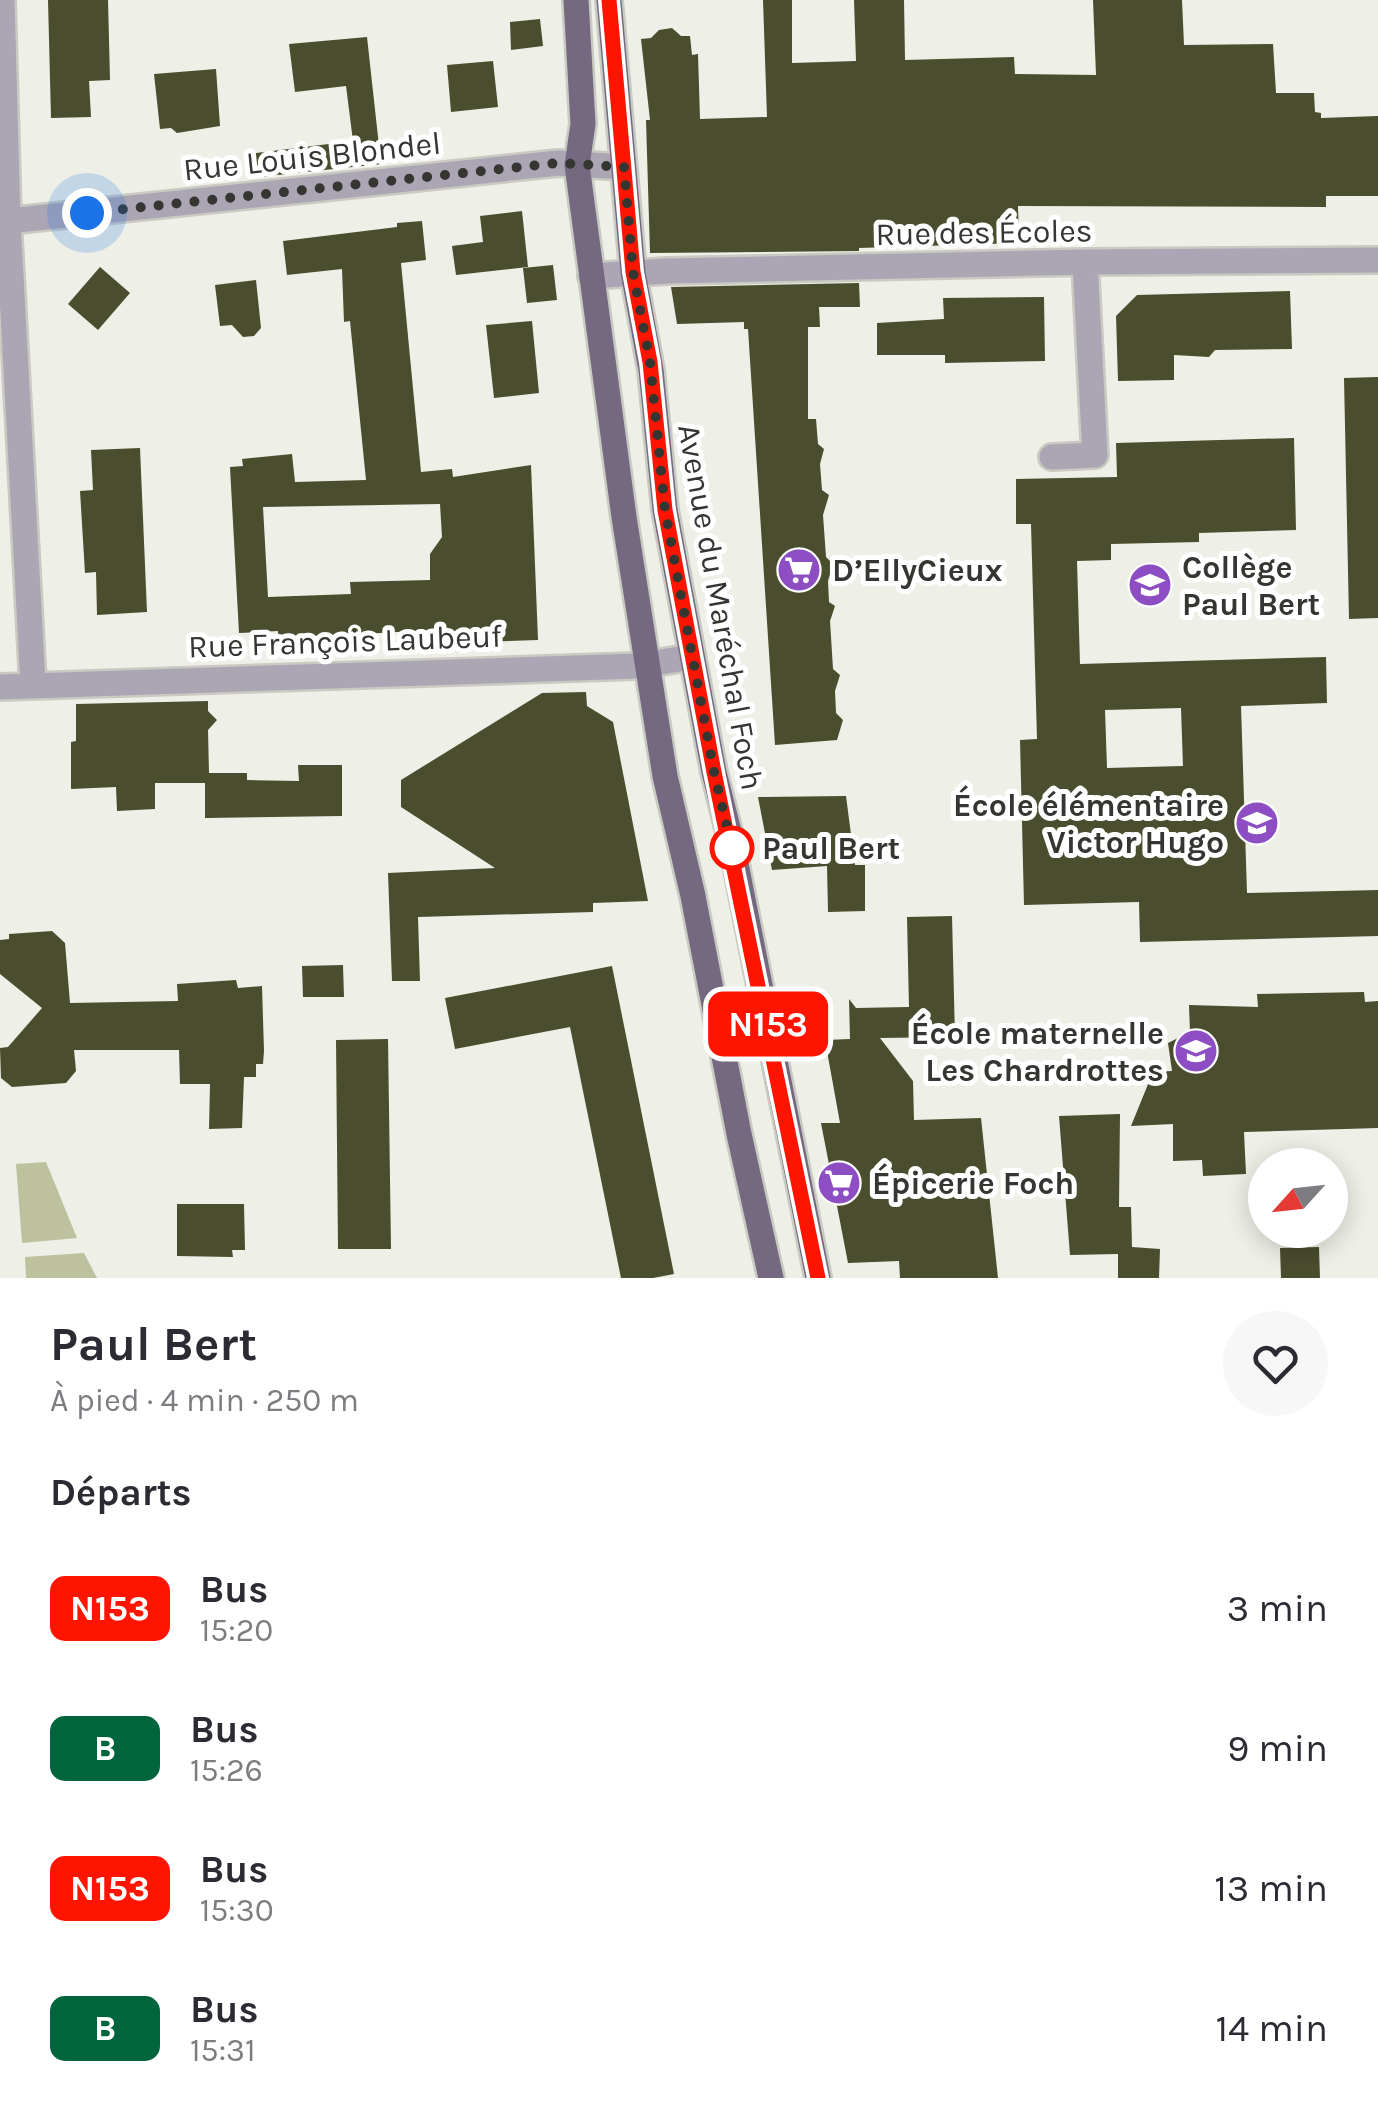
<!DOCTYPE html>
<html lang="fr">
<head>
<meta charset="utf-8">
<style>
  body { margin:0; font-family:Karla,sans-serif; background:#f7f7f7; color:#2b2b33; height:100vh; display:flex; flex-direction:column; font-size:38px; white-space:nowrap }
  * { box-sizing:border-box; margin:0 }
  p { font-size:32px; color:#7c7c81 }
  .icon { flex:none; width:55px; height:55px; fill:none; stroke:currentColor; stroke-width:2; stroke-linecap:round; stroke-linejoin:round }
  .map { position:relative; height:1278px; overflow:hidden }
  .details { display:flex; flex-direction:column; background:#fff; flex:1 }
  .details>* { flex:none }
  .badge { padding:0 20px; border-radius:15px; font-size:35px; line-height:65px }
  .needle { width:65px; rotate:243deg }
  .buttons { position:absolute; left:1248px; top:1148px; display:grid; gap:20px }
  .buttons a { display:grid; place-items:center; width:100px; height:100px; border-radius:50%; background:#fff; box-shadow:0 5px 25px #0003; font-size:50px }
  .you { position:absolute; width:50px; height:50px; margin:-25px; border:8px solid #fff; border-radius:50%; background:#1a73e8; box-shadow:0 0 0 15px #1a73e833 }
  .map>.badge { position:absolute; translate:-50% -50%; box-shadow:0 0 0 5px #fff }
  h2 { padding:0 50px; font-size:38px; line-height:90px }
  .round { display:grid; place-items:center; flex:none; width:105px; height:105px; border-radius:52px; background:#f7f7f7 }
  .head { display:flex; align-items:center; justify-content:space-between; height:170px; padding:0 50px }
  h1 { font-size:48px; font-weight:700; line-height:75px }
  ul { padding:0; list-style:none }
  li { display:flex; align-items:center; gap:30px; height:140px; padding:0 50px }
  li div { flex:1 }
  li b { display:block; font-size:38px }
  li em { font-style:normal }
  li .badge { min-width:110px; font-weight:700; text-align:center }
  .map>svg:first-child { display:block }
  .green { fill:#bdc19e }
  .building { fill:#4a4d2e; fill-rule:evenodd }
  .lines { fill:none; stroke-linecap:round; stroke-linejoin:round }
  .minor-casing { stroke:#c9cac2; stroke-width:30 }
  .primary-casing { stroke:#c9cac2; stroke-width:30 }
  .minor { stroke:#aca5b4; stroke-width:25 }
  .primary { stroke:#756982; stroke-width:25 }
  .line-casing { stroke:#fff; stroke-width:22 }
  .line { stroke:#ff1400; stroke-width:15 }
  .walk { stroke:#353632; stroke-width:10; stroke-dasharray:0 18 }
  .stop-dot { fill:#fff; stroke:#ff1400; stroke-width:5 }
  .labels { text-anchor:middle; stroke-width:10; stroke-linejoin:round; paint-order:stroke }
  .street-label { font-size:32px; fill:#353632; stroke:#fff }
  .poi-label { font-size:32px; font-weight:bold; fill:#353632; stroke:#fff; text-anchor:start }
  .stop-label { font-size:32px; font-weight:bold; fill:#353632; stroke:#fff; text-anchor:start }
</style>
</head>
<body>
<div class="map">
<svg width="1378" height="1278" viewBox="0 0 1378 1278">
  <rect width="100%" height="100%" fill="#eeefe6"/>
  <path class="green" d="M46 1162 77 1238 22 1243 16 1164Z
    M84 1253 97 1278H26L25 1257Z"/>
  <path class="building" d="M48 0H108L110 80 89 81 91 117 51 118Z
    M763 0H792V63L856 61 854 0H904L905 60 1014 57 1015 74 1096 75 1093 0H1182L1184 45 1273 44 1276 93H1314L1315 112 1321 113V118L1378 116V196H1326V207L1018 206 1019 243 859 248V251L650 253 646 120H650L641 39 651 38 659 30 672 28 681 36H690L692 55 698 54 700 119 767 117Z
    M540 19 543 46 511 50 510 22Z
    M367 37 381 164 250 178 247 154 353 141 346 86 295 92 289 44Z
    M493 61 498 107 451 112 447 65Z
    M216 69 220 126 177 133 171 128 160 129 154 74Z
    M522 211 528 267 456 275 452 246 483 242 480 216Z
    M422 221 426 260 401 263 421 472 452 469 453 477 531 465 538 640 431 644V630L278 639V631L239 633 230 467 243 466 242 459 292 454 295 482 366 480 350 321 344 322 342 269 287 275 283 241 397 227V223ZM440 504 442 537 430 554V580L350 582 351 594 268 597 263 507Z
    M553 265 557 300 527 303 523 268Z
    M100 267 130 293 98 330 68 304Z
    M256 280 261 328 254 336 243 337 232 325 220 326 215 285Z
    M859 283 860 307H819L820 327H808V419H816L818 444 824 449 820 464 822 490 829 495 823 515 826 557 833 564 828 581 829 602 835 606 830 621 833 669 840 675 835 691 836 713 843 720 837 740 775 745 748 329H744V322L677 324 671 287Z
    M1290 291 1292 349 1215 350 1209 357 1174 355V380L1118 381 1116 316 1137 295Z
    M1044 297 1045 361 945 363V355H877V323L944 319 943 298Z
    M532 321 539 393 494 398 486 325Z
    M1378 377V618L1349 619 1344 378Z
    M1294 438 1296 530 1199 533V542L1111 544V560L1077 561 1080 664 1326 657 1327 703 1241 706 1247 893 1378 890V936L1140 942 1139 902 1024 905 1020 740 1037 739 1031 524H1016V479L1117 477 1116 443ZM1181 708 1183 766 1107 768 1105 710Z
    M140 448 147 612 97 615 96 572 85 573 80 491 93 490 91 450Z
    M586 692 587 706 613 722 648 901 593 903V912L418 917 420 981H392L388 873 495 868 401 807V780L542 693Z
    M208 701V711L217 720 208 730 209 773H247V780L299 781 298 765H342V816L205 818V783H155V809L117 811 116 787 71 789V742L76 741V704Z
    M846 796 855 865H865V911L828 912 827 866 772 870 758 797Z
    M952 916 955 1037 880 1038 913 1081 914 1120 981 1118 998 1278H900L899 1261 848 1263 821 1123H840L825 1040 850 1039 849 999 856 1008 909 1007 907 917Z
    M52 931 65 943 70 1003 178 1001 177 984 236 980 238 988 262 986 264 1051 263 1064H256V1077H244L242 1128 209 1129 210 1084H180L179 1050H74L76 1071 66 1083 12 1087 1 1078 0 1048 8 1047 42 1008 0 974V940L9 939V934Z
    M343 965 344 997H303L302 966Z
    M612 966 674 1274 653 1278H621L570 1027 455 1049 445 998Z
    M1364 992 1365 1002 1378 1001V1128L1244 1132 1246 1174 1203 1176 1202 1160 1173 1161V1124L1131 1126 1153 1072 1172 1071 1168 1043 1190 1032 1189 1005 1258 1007 1257 994Z
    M388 1039 391 1249H338L336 1040Z
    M1120 1114 1119 1207H1131L1132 1247 1160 1249 1159 1278H1118V1254L1070 1255 1059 1116Z
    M177 1204H244L245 1250H232L233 1257 177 1256Z
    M1319 1247 1320 1278H1281L1280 1248Z"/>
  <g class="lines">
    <defs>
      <path id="minor" d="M2 0 8 221 33 684
        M8 221 558 163 623 167
        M591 276 667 271 1085 262 1378 260
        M1052 457 1095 455 1085 262
        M0 687 636 666 692 657"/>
      <path id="primary" d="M576 0 583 124 577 165 624 517 665 776 693 896 739 1134 771 1278
        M609 0 633 272 651 370 665 510 714 772 732 844 818 1278"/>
    </defs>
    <use href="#minor" class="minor-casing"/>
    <use href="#primary" class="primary-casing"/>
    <use href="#minor" class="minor"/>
    <use href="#primary" class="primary"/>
  </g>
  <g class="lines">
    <defs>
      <path id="line" d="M609 0 633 272 650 362 665 510 714 772 818 1278"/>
    </defs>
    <use href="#line" class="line-casing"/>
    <use href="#line" class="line"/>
    <path class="walk" d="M87 213 558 163 624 167 633 272 650 362 665 510 714 772 732 848"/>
  </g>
  <defs>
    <symbol id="supermarket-disc" viewBox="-11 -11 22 22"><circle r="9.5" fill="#8e4ec3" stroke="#fff"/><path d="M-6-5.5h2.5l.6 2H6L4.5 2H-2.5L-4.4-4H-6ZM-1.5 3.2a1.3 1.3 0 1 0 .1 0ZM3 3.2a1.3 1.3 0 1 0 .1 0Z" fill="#fff"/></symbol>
    <symbol id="school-disc" viewBox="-11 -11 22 22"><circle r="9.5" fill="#8e4ec3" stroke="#fff"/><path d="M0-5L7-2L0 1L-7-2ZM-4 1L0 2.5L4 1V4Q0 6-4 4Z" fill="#fff"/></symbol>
  </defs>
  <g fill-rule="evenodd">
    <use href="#supermarket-disc" x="774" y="545" width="50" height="50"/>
    <use href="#school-disc" x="1125" y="560" width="50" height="50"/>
    <use href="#school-disc" x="1232" y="798" width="50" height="50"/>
    <use href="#school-disc" x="1171" y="1026" width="50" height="50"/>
    <use href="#supermarket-disc" x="814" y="1158" width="50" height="50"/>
  </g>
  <circle class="stop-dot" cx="732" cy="848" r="20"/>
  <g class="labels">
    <g class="street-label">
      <text transform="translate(312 156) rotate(-6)" y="11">Rue Louis Blondel</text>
      <text transform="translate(984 232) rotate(-1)" y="11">Rue des Écoles</text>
      <text transform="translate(721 607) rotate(80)" y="11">Avenue du Maréchal Foch</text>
      <text transform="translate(345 641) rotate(-2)" y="11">Rue François Laubeuf</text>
    </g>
    <g class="poi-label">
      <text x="1182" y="578">Collège<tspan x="1182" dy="37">Paul Bert</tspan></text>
      <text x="832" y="581">D’EllyCieux</text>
      <text x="1224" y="816" text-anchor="end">École élémentaire<tspan x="1224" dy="37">Victor Hugo</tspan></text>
      <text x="1164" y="1044" text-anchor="end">École maternelle<tspan x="1164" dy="37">Les Chardrottes</tspan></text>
      <text x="872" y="1194">Épicerie Foch</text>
    </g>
    <g class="stop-label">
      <text x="762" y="859">Paul Bert</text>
    </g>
  </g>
</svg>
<div class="buttons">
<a><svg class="needle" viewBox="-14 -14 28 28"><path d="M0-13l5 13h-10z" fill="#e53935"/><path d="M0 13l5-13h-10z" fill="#7c7c81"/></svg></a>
</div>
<div class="you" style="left:87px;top:213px"></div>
<b class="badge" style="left:768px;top:1024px;background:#ff1400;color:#fff">N153</b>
</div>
<section class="details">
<div class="head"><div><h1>Paul Bert</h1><p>À pied · 4 min · 250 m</p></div><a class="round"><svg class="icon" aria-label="heart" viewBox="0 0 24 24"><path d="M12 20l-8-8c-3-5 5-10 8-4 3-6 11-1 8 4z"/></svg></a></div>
<h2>Départs</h2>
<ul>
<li><span class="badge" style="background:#ff1400;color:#fff">N153</span><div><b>Bus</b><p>15:20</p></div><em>3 min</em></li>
<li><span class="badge" style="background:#00643c;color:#fff">B</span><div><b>Bus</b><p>15:26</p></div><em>9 min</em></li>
<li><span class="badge" style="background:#ff1400;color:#fff">N153</span><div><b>Bus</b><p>15:30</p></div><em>13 min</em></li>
<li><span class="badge" style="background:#00643c;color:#fff">B</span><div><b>Bus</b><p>15:31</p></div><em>14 min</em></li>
</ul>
</section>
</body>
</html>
